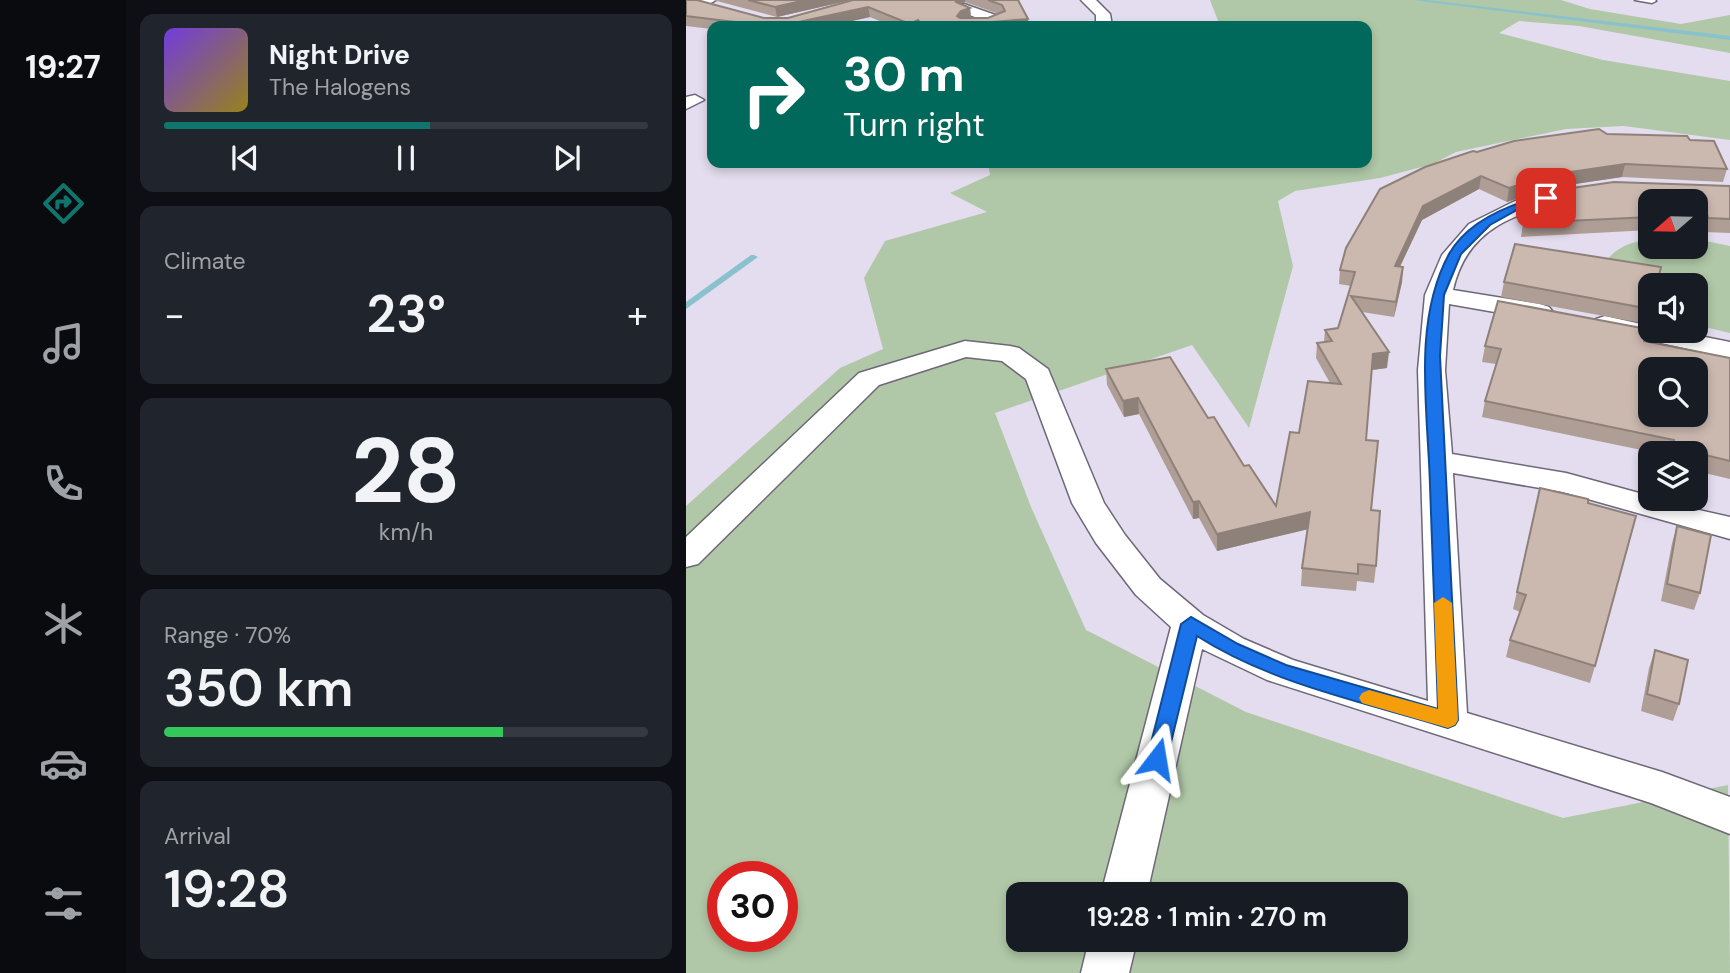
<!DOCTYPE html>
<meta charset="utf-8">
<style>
:root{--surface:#171b24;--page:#20242c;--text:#f1f3f6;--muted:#9ea1a6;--line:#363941;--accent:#0f766e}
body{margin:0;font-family:"DM Sans",sans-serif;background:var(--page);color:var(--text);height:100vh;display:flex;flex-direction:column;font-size:26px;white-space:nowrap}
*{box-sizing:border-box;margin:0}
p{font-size:23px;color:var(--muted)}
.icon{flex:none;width:38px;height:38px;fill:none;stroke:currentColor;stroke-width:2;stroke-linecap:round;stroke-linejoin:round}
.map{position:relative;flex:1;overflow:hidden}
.panel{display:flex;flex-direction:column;gap:14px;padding:14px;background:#0d0f14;width:560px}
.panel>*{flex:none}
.top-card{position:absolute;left:21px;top:21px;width:665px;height:147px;border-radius:14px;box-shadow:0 4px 10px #0003;background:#00695c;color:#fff;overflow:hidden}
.needle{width:46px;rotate:250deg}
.fabs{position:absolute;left:952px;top:189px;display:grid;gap:14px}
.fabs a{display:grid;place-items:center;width:70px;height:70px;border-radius:14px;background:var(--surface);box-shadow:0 4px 10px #0003;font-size:35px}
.speed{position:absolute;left:21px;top:861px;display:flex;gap:14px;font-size:35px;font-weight:700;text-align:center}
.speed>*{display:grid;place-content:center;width:91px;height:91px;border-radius:50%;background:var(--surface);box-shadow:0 4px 10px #0003;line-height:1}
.speed .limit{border:10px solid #d22;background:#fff;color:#111}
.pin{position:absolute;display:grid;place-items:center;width:60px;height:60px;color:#fff;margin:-30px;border-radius:14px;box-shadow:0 4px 10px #0006}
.me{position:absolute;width:77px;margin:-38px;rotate:14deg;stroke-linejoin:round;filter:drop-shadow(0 0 5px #0008)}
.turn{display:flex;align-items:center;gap:24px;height:147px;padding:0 21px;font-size:32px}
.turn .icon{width:91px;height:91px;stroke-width:2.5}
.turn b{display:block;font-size:49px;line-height:60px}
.big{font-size:52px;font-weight:600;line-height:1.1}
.panel .tile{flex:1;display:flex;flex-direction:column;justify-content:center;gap:10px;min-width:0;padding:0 24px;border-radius:14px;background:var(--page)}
.panel .dial{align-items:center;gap:0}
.dial b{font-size:91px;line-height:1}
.song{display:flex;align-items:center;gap:21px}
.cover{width:84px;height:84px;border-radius:10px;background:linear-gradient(135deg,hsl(260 70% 55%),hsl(50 70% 35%))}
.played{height:7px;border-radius:4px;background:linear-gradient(90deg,var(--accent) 55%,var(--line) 55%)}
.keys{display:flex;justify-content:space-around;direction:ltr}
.heat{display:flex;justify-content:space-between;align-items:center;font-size:38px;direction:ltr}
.charge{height:10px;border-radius:5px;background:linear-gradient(90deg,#34c759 70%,var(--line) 0)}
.trip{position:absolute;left:320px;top:882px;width:402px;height:70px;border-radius:14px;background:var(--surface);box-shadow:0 4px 10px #0003;font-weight:600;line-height:70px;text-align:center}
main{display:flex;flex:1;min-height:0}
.menu{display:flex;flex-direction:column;width:126px;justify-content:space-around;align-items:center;background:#090b0e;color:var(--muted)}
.menu .icon{width:49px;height:49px}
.menu .current{color:var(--accent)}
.menu b{font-size:32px;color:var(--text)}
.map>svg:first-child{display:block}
</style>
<main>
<nav class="menu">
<b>19:27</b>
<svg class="icon current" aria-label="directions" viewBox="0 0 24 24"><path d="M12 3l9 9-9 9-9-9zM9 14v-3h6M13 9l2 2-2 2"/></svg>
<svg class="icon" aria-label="music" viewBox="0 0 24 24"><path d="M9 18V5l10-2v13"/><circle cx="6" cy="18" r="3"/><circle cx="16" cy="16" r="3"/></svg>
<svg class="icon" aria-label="phone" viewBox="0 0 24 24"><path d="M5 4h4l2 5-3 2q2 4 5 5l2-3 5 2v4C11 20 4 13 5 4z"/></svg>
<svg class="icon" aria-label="climate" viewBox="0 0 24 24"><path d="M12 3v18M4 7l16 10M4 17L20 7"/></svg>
<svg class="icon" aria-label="car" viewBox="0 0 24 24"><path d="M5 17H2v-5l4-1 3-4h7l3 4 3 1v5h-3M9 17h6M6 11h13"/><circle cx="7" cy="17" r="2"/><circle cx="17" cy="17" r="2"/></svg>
<svg class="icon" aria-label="filters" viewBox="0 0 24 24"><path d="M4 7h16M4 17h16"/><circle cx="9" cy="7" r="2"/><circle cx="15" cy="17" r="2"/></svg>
</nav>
<section class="panel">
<div class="tile">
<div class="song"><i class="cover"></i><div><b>Night Drive</b><p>The Halogens</p></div></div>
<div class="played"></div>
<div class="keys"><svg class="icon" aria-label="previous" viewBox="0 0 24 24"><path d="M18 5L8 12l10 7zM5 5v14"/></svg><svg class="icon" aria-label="pause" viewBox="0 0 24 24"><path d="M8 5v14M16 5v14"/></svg><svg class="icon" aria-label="next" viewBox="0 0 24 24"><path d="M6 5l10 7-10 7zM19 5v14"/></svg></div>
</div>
<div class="tile"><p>Climate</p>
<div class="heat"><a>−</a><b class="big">23°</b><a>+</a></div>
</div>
<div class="tile dial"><b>28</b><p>km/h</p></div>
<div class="tile"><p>Range · 70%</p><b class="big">350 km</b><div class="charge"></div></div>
<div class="tile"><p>Arrival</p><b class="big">19:28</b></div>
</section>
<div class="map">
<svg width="1044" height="973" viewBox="0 0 1044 973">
<rect width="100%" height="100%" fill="#e4ddef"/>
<path fill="#b0c8a7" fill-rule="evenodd" d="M 524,0 L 875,0 L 904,9 L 995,24 L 1044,15 L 1044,53 L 893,26 L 833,21 L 813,33 L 917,60 L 1044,81 L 1044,140 L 938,126 L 880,129 L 770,152 L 747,164 L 694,178 L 609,191 L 592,201 L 607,266 L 563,428 L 506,345 L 309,413 L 345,507 L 400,630 L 560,712 L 877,818 L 1042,785 L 1044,973 L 0,973 L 0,506 L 154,368 L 197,349 L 178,278 L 199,241 L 301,212 L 264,193 L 304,175 L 302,163 L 681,163 L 681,26 L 534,26 ZM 37,877 L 96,877 L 96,936 L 37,936 ZM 332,894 L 710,894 L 710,940 L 332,940 Z
M 1010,239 L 1044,246 L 1044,333 L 1010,325 L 1010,285 L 1001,285 L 1003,278 L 919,262 C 931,247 945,241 964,240 L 964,247 L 1010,247 Z"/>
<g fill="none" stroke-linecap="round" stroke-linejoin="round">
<path fill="#89c1cd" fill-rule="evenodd" d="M 727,0 L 741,0 L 1044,36 L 1044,40 Z
M 65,255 L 68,255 L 72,257 L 0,309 L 0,302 Z"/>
<g stroke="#6d6777" stroke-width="3">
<path id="service" d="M 949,0 L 969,0 L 970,1 L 966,3 Z"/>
</g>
<g stroke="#6d6777" stroke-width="3">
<path id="minor" d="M 8,0 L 30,0 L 23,4 L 9,5 Z
M 395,0 L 410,0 L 424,14 L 426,26 L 410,26 L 410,15 Z
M 278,4 L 315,17 L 318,20 L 302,26 L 275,26 L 278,23 L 294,19 L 273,11 L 273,5 Z
M 9,95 L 18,100 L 0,109 L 0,97 Z
M 887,187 L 898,193 L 894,197 C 836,212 782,223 767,290 L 854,304 L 863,307 L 867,312 L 863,317 L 854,320 L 763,304 L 759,370 L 766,454 L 880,473 L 964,496 L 964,499 L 1044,517 L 1044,539 L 877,492 L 767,473 L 781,713 L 976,772 L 1044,797 L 1044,834 L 965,803 L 581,680 L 516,649 L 461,894 L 415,894 L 485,627 L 450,595 L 410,543 L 386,503 L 340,379 L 316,361 L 280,357 L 193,385 L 12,564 L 0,567 L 0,537 L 173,373 L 279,341 L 324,346 L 333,348 L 362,369 L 418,503 L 439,535 L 474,579 L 517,615 L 558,639 L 607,660 L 742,701 L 732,370 L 739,295 L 756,255 L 783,224 L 829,201 Z
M 919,316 L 964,326 L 964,331 L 989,331 L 1044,342 L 1044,358 L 910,329 L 906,324 L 910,319 Z
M 403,940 L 451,940 L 443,973 L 395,973 Z"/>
</g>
<use href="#service" fill="#fff" fill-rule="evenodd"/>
<use href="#minor" fill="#fff" fill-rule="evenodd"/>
</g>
<path fill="#af9e96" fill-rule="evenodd" d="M 0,0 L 78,18 L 102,18 L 167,0 L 332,0 L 342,19 L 343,26 L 206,26 L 184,17 L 143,26 L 26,26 L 26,29 L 0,26 ZM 279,2 L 313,14 L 302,18 L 285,18 L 284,8 L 273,4 Z
M 27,0 L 165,0 L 91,17 Z
M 921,134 L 1004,140 L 1041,169 L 1037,182 L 936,177 L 862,188 L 821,202 L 793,189 L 736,220 L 714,267 L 717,267 L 716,282 L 708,317 L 676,312 L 701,368 L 686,370 L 680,440 L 690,566 L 688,583 L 671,581 L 670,591 L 615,586 L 616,568 L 621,529 L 531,551 L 513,518 L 507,519 L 453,414 L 438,417 L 421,385 L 420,369 L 522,418 L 590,506 L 613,433 L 644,383 L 630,358 L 631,343 L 638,342 L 639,330 L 652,328 L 665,286 L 653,284 L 654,270 L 791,152 Z
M 1044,186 L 1044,233 L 1018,232 L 1017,228 L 1010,228 L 1010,201 L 964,201 L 964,230 L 835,237 L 837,223 L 845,213 L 844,212 L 846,198 Z
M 818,282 L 964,285 L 964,312 L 961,324 L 815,297 Z
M 958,341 L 1044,358 L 1044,479 L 1010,471 L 1010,453 L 970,453 L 796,417 L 799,401 L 810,364 L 796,362 L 799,346 Z
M 854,488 L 902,503 L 909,666 L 904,683 L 820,657 L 824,640 L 834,612 L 827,609 Z
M 991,526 L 1014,593 L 1008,610 L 975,601 L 986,543 Z
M 969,650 L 993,704 L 987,721 L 955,711 L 963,668 Z"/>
<path fill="#8e817a" d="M 120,0 L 165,0 L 91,17 L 89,7 Z
M 269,0 L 279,0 L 279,2 L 270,5 Z
M 182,7 L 184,17 L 143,26 L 94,26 Z
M 284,8 L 285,18 L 276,21 L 271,16 L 275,11 Z
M 342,19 L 343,26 L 295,26 L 295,23 Z
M 232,20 L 233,26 L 225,26 L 224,24 Z
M 939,164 L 936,177 L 862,188 L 821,202 L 823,188 L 864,175 Z
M 795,176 L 793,189 L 736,220 L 707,281 L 709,266 L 737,206 Z
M 717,267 L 716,282 L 708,317 L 710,302 Z
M 703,352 L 701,368 L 685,370 L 687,354 Z
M 452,398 L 453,414 L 438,417 L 437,401 Z
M 513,501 L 513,518 L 507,519 L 507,502 Z
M 624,512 L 623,529 L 531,551 L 531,534 Z"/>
<path fill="#cbb8af" stroke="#8e817a" stroke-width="2" fill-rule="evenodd" d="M 0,0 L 11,0 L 78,18 L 102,18 L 167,0 L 269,0 L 270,2 L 284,8 L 275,11 L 271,16 L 274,18 L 302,18 L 319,11 L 316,5 L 302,0 L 332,0 L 342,19 L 295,23 L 298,26 L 237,26 L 232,20 L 224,24 L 182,7 L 94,26 L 81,26 L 0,16 Z
M 62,0 L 120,0 L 89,7 Z
M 913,129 L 921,134 L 1001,136 L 1004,140 L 1028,141 L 1041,169 L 939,164 L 864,175 L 823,188 L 795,176 L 737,206 L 709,266 L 717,267 L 710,302 L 665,296 L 703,352 L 687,354 L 680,440 L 692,441 L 685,510 L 694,511 L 690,566 L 672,564 L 672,574 L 616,568 L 624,512 L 531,534 L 513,501 L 507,502 L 452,398 L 437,401 L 420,369 L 484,357 L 522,418 L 528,417 L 558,466 L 563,465 L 590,506 L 604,432 L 613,433 L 622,381 L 655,384 L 631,343 L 646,341 L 639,330 L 652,328 L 669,272 L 654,270 L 660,248 L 694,189 L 739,167 L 787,151 L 791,152 L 828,141 Z
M 928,182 L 1044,186 L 1044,219 L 1022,218 L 1021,214 L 1010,215 L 1010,201 L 964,201 L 964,217 L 837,223 L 854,202 L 846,198 L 886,188 Z
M 829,244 L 975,267 L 971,285 L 964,285 L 964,309 L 818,282 Z
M 812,301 L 961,329 L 958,341 L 1044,358 L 1044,461 L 986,447 L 988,440 L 799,401 L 815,349 L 799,346 ZM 964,369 L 1010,369 L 1010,415 L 964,415 Z
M 854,488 L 902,499 L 902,503 L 950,516 L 909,666 L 824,640 L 840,595 L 831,592 Z
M 991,526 L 1025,535 L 1014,593 L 981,584 Z
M 969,650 L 1002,660 L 993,704 L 961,694 Z"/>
<path fill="#1a73e8" stroke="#114b97" stroke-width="2" d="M 860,195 L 866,198 L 864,200 L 831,210 L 804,225 L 775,254 L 758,295 L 754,356 L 772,720 L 769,725 L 762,728 C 678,702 586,684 511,636 L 481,759 L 478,765 L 464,765 L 461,759 L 495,624 L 505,617 L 552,644 L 600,665 L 752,709 C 749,634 747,560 744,485 C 742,411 726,322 763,254 C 782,220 824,204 860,195 Z"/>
<path fill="#f59e0b" d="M 757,597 L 766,603 L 772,720 L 769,725 L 762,728 L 676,703 L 673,698 L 676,693 L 683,690 L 752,709 L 748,603 Z"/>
</svg>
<div class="fabs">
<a><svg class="needle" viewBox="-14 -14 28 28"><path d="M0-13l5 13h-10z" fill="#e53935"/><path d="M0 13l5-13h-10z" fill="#9ea1a6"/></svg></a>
<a><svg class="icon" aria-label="sound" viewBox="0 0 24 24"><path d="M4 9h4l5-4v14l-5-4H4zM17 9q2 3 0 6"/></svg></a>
<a><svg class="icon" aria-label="search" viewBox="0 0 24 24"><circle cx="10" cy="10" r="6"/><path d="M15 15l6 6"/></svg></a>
<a><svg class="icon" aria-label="layers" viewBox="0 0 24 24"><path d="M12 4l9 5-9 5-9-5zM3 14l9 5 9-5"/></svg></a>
</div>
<div class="speed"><div class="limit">30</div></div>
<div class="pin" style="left:860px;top:198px;background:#d93025"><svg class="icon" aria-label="arrive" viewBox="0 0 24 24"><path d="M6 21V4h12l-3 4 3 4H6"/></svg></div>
<svg class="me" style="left:471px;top:759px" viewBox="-20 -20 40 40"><path d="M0-17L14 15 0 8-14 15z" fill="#1a73e8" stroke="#fff" stroke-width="4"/></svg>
<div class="trip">19:28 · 1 min · 270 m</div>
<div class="top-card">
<div class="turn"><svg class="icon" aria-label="right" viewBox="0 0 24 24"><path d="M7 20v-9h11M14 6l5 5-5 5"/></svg><div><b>30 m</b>Turn right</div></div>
</div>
</div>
</main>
